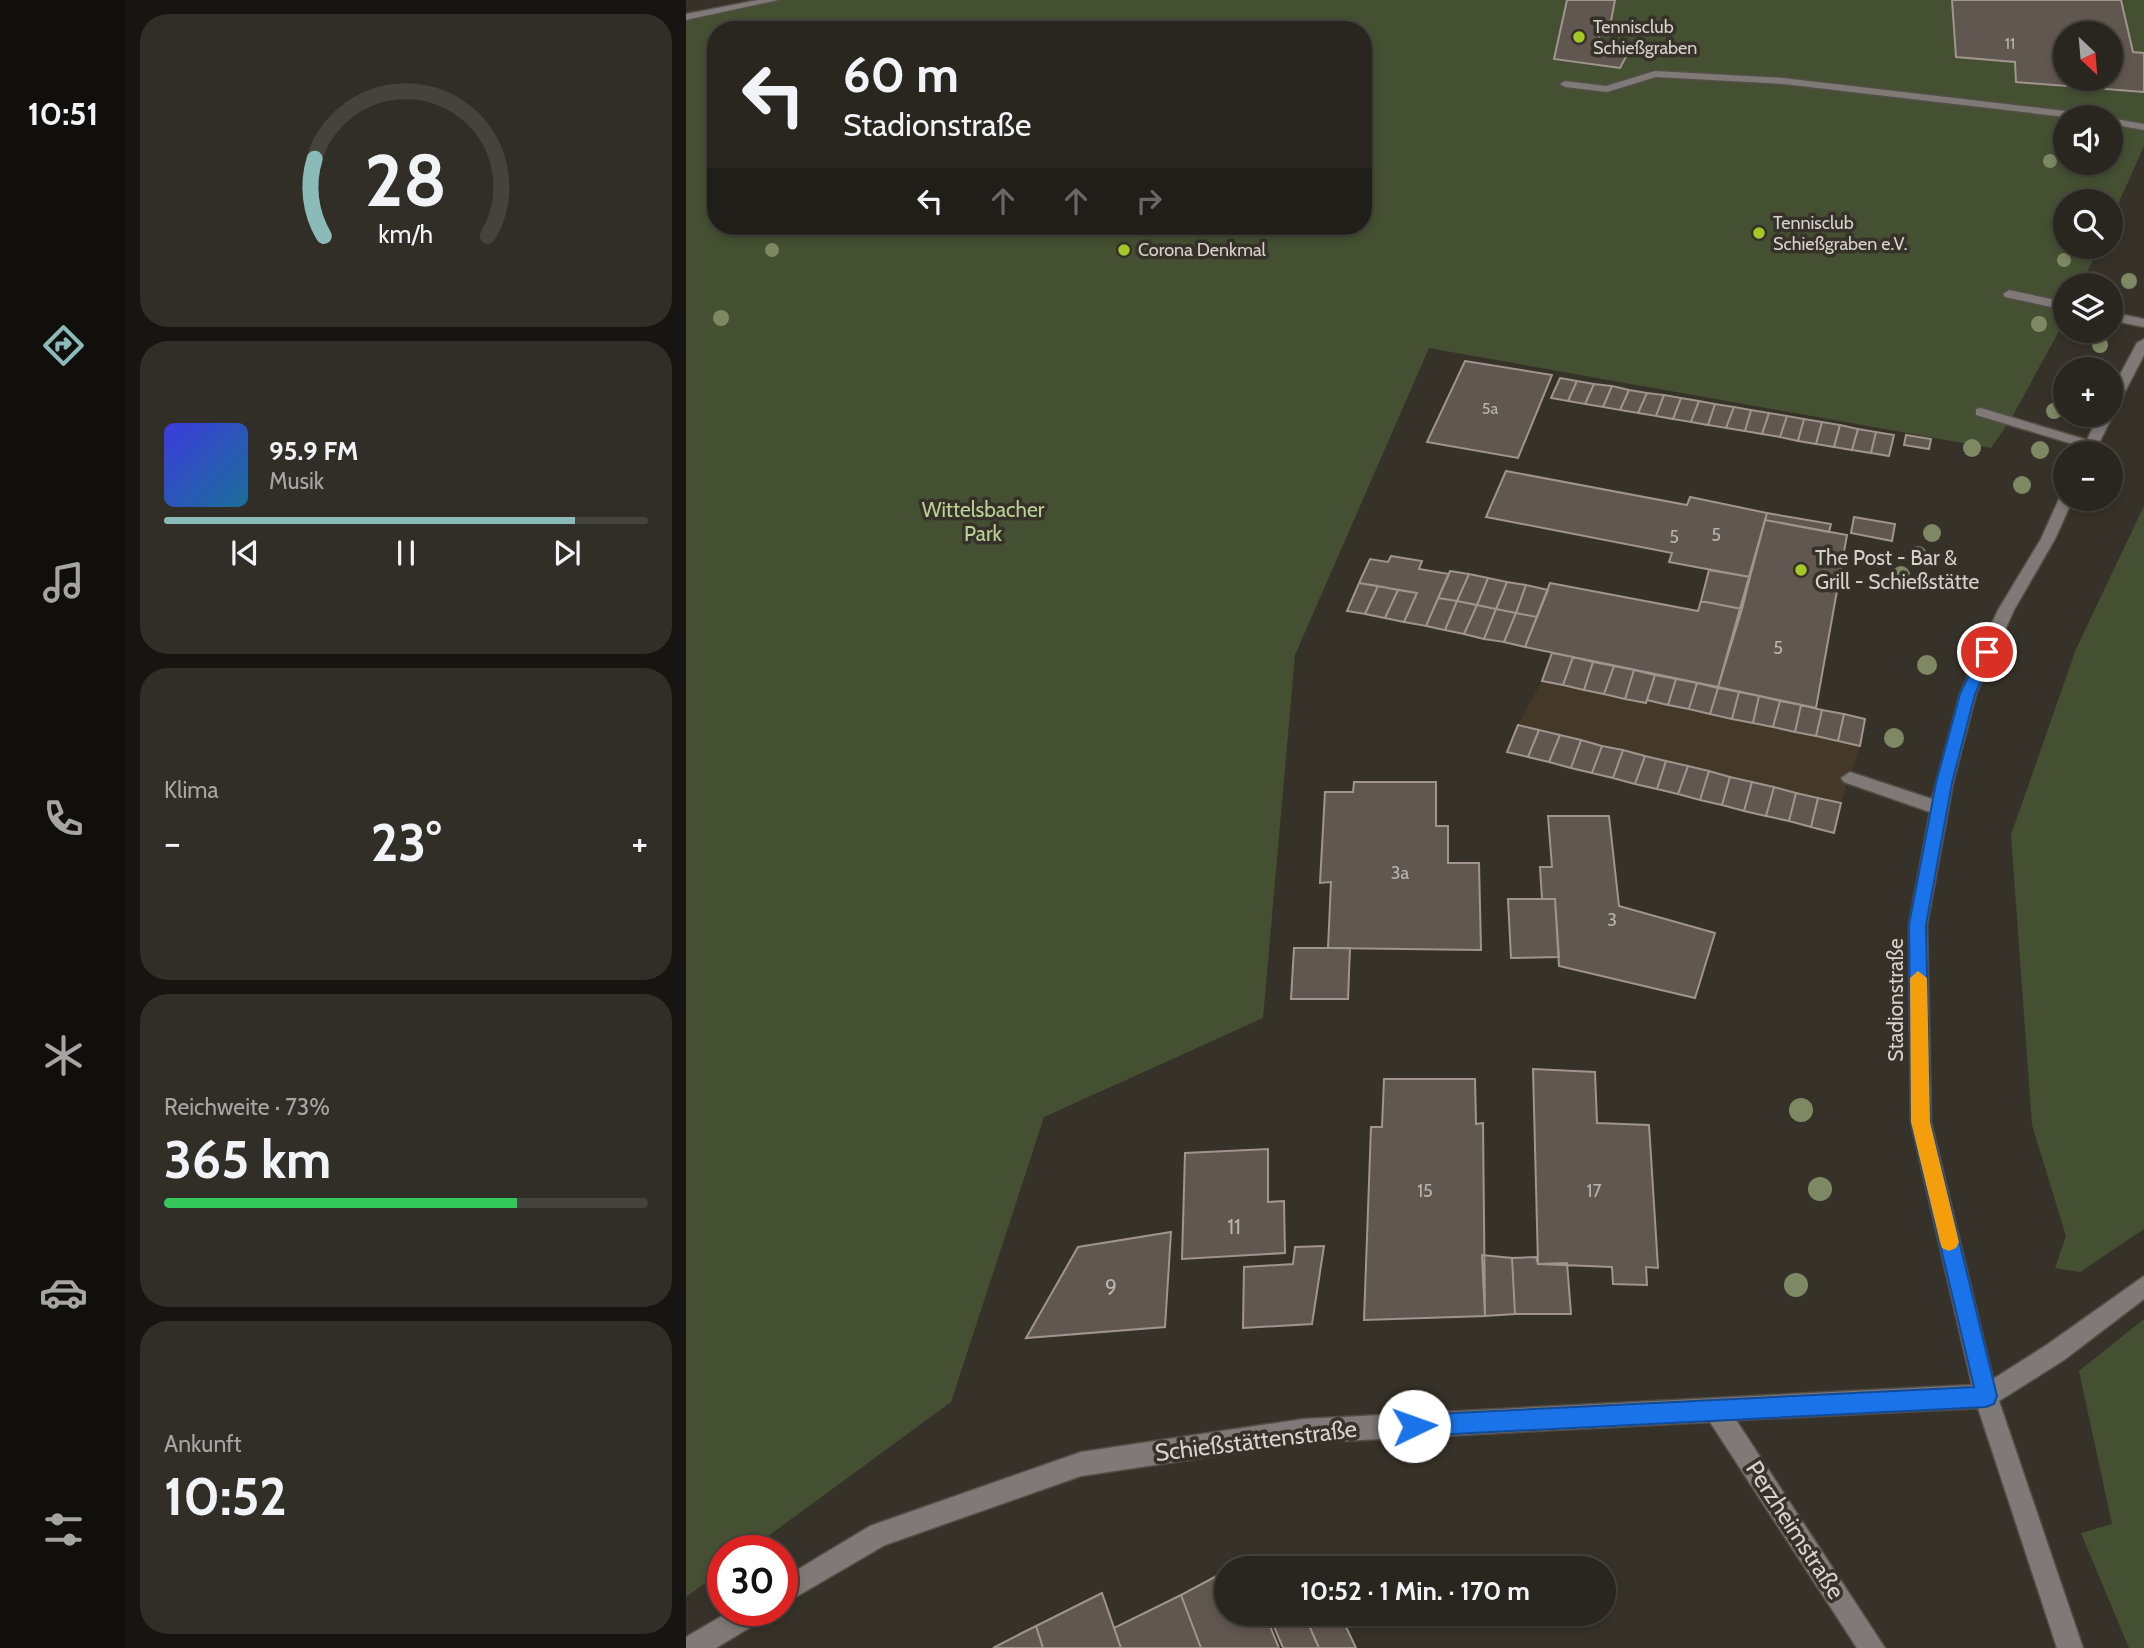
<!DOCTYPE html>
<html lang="de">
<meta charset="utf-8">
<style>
:root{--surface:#29261f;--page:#312e28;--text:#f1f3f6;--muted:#a5a5a4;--line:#45433d;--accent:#8bbbb9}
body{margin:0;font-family:Cabin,sans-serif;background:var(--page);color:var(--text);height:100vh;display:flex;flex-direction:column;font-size:26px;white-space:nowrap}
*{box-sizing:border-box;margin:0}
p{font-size:23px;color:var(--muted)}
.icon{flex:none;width:38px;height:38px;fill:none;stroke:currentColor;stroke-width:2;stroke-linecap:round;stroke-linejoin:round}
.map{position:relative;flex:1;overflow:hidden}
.sheet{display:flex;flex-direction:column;gap:14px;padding:14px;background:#171511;width:560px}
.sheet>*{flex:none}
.top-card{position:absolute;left:21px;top:21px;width:665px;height:214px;border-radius:28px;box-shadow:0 4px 10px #0003,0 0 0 2px var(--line);background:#29261f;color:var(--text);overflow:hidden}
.needle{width:46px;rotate:154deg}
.fabs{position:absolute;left:1367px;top:21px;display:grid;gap:14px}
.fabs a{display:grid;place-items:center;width:70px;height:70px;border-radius:50%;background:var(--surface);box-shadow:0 4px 10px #0003,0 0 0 2px var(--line);font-size:35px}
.speed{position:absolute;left:21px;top:1535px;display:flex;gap:14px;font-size:35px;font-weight:700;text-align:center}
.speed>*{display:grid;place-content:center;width:91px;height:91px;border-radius:50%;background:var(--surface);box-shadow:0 4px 10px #0003,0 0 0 2px var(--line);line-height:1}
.speed .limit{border:10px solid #d22;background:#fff;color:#111}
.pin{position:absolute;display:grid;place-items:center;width:60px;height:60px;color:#fff;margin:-30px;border:4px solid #fff;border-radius:50%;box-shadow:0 2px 7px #0007}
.me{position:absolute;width:77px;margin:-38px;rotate:87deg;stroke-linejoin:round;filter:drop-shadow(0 0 5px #0008)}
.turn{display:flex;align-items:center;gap:24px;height:147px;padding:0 21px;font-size:32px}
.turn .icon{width:91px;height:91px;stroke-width:2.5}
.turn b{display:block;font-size:49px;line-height:60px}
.lanes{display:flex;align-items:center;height:66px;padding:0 21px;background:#0003;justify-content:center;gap:35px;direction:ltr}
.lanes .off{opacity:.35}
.big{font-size:52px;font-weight:700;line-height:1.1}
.sheet .card{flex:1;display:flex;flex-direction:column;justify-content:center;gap:10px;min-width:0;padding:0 24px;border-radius:28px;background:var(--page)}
.sheet .dial{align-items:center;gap:0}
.dial svg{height:182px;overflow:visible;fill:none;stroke:var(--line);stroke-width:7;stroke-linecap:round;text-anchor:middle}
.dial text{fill:var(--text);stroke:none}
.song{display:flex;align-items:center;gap:21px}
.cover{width:84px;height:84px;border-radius:10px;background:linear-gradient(135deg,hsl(240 70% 55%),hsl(200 70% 35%))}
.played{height:7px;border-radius:4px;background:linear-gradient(90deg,var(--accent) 85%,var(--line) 85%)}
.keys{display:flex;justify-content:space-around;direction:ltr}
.heat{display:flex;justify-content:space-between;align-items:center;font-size:38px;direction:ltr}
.charge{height:10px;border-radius:5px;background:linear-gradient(90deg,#34c759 73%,var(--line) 0)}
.trip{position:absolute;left:528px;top:1556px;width:402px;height:70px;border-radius:35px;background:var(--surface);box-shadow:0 4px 10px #0003,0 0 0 2px var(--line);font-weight:700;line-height:70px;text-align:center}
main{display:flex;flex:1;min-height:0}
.dock{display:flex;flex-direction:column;width:126px;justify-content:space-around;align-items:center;background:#100f0c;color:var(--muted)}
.dock .icon{width:49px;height:49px}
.dock .selected{color:var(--accent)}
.dock b{font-size:32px;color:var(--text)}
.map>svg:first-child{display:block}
</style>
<main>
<nav class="dock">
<b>10:51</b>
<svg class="icon selected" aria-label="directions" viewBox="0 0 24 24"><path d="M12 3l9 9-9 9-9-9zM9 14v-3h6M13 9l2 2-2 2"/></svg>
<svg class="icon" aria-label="music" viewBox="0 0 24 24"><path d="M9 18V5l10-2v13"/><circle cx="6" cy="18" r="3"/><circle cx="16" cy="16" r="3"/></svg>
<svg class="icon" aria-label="phone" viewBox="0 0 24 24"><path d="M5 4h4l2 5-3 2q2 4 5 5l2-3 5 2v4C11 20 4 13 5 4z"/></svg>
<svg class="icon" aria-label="climate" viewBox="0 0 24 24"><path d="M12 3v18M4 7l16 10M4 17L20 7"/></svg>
<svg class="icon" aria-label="car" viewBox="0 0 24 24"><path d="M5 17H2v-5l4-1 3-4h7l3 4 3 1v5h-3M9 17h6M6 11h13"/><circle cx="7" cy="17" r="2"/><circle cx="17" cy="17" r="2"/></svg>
<svg class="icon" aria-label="filters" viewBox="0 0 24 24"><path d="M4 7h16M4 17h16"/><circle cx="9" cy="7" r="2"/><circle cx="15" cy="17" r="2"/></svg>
</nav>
<section class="sheet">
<div class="card dial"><svg viewBox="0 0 100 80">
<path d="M14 69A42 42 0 1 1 86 69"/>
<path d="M14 69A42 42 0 0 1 10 35" stroke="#8bbbb9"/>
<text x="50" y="56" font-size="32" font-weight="700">28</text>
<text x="50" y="72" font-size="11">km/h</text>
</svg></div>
<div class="card">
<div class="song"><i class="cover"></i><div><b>95.9 FM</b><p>Musik</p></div></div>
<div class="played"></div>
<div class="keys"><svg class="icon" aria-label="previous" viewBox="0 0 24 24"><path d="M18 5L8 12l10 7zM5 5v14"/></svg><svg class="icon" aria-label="pause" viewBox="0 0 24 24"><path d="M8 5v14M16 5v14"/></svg><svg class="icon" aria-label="next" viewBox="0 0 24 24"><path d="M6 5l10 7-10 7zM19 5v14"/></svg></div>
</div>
<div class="card"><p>Klima</p>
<div class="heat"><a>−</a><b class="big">23°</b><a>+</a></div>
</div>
<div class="card"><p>Reichweite · 73%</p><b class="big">365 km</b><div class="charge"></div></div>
<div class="card"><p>Ankunft</p><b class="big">10:52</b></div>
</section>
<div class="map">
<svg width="1458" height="1648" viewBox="0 0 1458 1648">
<rect width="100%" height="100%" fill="#373229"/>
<path fill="#443829" d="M 856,681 L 959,703 L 961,700 L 1174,746 L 1155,803 L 832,725 Z"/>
<path fill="#455032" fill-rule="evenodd" d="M 74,0 L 1458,0 L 1458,146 L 1425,220 L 1424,201 L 1379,201 L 1379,247 L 1413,247 L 1395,285 L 1379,285 L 1379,320 L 1324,421 L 1305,448 L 743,348 L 609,655 L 577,1018 L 358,1117 L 265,1402 L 63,1550 L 37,1550 L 37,1570 L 0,1597 L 0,14 ZM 30,30 L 677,30 L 677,226 L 30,226 ZM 1379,33 L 1424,33 L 1424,79 L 1379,79 ZM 1379,117 L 1424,117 L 1424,163 L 1379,163 Z
M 1458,506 L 1458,1229 L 1394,1272 L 1369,1268 L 1380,1236 L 1346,1125 L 1325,835 L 1390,649 Z
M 1458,1319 L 1458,1648 L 1443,1648 L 1395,1533 L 1426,1524 L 1393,1371 Z"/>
<path fill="#605750" stroke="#a0958d" stroke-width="2" fill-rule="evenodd" d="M 881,0 L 929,0 L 923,32 L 914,31 L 911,48 L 942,53 L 934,68 L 868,59 Z
M 1266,0 L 1435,0 L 1447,52 L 1458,53 L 1458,92 L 1330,82 L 1329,62 L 1270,57 ZM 1379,33 L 1424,33 L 1424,79 L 1379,79 Z
M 779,361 L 866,375 L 832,458 L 741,442 Z
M 874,378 L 891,381 L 882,401 L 865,398 Z
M 891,381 L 908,384 L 899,404 L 882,401 Z
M 908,384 L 926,386 L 917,407 L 899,404 Z
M 926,386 L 943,390 L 934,410 L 917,407 Z
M 943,390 L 961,393 L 952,413 L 934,410 Z
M 961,393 L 978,395 L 970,416 L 952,413 Z
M 978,395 L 995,398 L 987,419 L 970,416 Z
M 995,398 L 1013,401 L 1005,422 L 987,419 Z
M 1013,401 L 1029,404 L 1022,425 L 1005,422 Z
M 1029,404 L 1048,407 L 1040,428 L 1022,425 Z
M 1048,407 L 1065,410 L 1059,431 L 1040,428 Z
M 1065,410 L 1083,413 L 1076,434 L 1059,431 Z
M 1083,413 L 1101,416 L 1094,437 L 1076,434 Z
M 1101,416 L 1118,419 L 1112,441 L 1094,437 Z
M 1118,419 L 1136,422 L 1130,444 L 1112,441 Z
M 1136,422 L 1154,425 L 1148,447 L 1130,444 Z
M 1154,425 L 1172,429 L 1166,450 L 1148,447 Z
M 1172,429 L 1190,432 L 1185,453 L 1166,450 Z
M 1190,432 L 1208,435 L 1203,456 L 1185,453 Z
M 1220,435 L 1245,439 L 1243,449 L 1218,445 Z
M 820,471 L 1001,505 L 1004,497 L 1081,513 L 1064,577 L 983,562 L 986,553 L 800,517 Z
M 1081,513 L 1145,524 L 1143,532 L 1079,520 Z
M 1168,517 L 1209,524 L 1206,541 L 1165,533 Z
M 1079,520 L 1161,535 L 1130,708 L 1032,687 Z
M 705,556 L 736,561 L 733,569 L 763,574 L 740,626 L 718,622 L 731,593 L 673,583 L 684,559 L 702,562 Z
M 1023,570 L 1064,577 L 1056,609 L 1015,601 Z
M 764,571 L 783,574 L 771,601 L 752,598 Z
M 783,574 L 802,578 L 791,605 L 771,601 Z
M 802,578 L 821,582 L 810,609 L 791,605 Z
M 821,582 L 840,585 L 830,613 L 810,609 Z
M 673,583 L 692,586 L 679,614 L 661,611 Z
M 864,583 L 1012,611 L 1015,601 L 1056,609 L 1032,687 L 839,647 Z
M 840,585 L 862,590 L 851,617 L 830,613 Z
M 692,586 L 712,590 L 699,618 L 679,614 Z
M 712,590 L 731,593 L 718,622 L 699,618 Z
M 752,598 L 771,601 L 759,630 L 740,626 Z
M 771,601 L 791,605 L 778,634 L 759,630 Z
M 791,605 L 810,609 L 798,639 L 778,634 Z
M 810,609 L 830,613 L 818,642 L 798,639 Z
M 830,613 L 851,617 L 839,647 L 818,642 Z
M 866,653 L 887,657 L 877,685 L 856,681 Z
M 887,657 L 907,662 L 898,690 L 877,685 Z
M 907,662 L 928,666 L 918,694 L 898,690 Z
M 928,666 L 948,670 L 939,699 L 918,694 Z
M 948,670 L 969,675 L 960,703 L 939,699 Z
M 969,675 L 990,679 L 982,705 L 961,700 Z
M 990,679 L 1011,683 L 1003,709 L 982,705 Z
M 1011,683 L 1032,688 L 1024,714 L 1003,709 Z
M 1032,688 L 1053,692 L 1046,719 L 1024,714 Z
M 1053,692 L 1073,696 L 1067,723 L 1046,719 Z
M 1073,696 L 1094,701 L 1087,727 L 1067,723 Z
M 1094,701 L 1115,705 L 1109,732 L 1087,727 Z
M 1115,705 L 1136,710 L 1130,736 L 1109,732 Z
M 1136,710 L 1158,714 L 1152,741 L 1130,736 Z
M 1158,714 L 1179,719 L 1174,746 L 1152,741 Z
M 832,725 L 853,730 L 842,757 L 821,752 Z
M 853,730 L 874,735 L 863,762 L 842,757 Z
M 874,735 L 895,740 L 885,768 L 863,762 Z
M 895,740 L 916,746 L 906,773 L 885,768 Z
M 916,746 L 937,750 L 927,778 L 906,773 Z
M 937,750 L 959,756 L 949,784 L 927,778 Z
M 959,756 L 980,761 L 971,789 L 949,784 Z
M 980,761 L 1002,766 L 992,794 L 971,789 Z
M 1002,766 L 1023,771 L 1014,800 L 992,794 Z
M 1023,771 L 1044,777 L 1036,805 L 1014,800 Z
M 1044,777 L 1066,782 L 1058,811 L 1036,805 Z
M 668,782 L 750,782 L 750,826 L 762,826 L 762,863 L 793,863 L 795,950 L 642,948 L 645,882 L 634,883 L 639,792 L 667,792 Z
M 1066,782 L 1088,787 L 1080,816 L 1058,811 Z
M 1088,787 L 1110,793 L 1103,821 L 1080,816 Z
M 1110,793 L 1132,798 L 1125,827 L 1103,821 Z
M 1132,798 L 1155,803 L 1148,833 L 1125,827 Z
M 862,816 L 923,816 L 933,906 L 1029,933 L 1009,998 L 873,966 L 869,899 L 856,899 L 854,867 L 866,867 Z
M 822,899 L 869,899 L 873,957 L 825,958 Z
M 608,948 L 664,948 L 662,999 L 605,999 Z
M 847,1069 L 909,1072 L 911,1123 L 963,1125 L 972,1268 L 960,1267 L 961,1285 L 927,1284 L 926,1267 L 852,1264 Z
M 698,1079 L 789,1079 L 790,1124 L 797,1123 L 799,1316 L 678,1320 L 685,1127 L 696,1127 Z
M 582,1149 L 582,1202 L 598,1201 L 599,1253 L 496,1259 L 499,1153 Z
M 485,1232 L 479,1327 L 340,1338 L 392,1247 Z
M 638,1246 L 626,1324 L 557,1328 L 558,1267 L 607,1264 L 609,1247 Z
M 796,1255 L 826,1258 L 829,1314 L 799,1316 Z
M 850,1257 L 852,1264 L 881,1263 L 885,1314 L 829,1314 L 826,1258 Z
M 540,1571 L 541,1614 L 579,1614 L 593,1648 L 515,1648 L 495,1595 Z
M 416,1593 L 435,1648 L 357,1648 L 350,1626 Z
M 495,1595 L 515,1648 L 435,1648 L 428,1628 Z
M 592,1614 L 618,1614 L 633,1648 L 597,1648 L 584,1617 Z
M 618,1614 L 654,1614 L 670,1648 L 633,1648 Z
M 350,1626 L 357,1648 L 307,1648 L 334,1634 Z"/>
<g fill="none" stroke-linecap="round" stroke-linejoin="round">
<g stroke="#534f47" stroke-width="3">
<path id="minor" d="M 72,0 L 92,0 L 0,20 L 0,14 Z
M 969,71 L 1097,78 L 1405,114 L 1410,117 L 1379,117 L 1097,84 L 970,77 L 921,92 L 879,87 L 874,84 L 879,81 L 920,86 Z
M 1424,118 L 1458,124 L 1458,130 L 1424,124 Z
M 1323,290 L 1379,302 L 1379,310 L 1319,297 L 1317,294 Z
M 1424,312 L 1458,319 L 1458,327 L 1424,320 Z
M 1458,339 L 1458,355 L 1431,407 L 1424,411 L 1424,393 L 1451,343 Z
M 1295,408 L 1401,440 L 1413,415 L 1424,415 L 1424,412 L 1427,415 L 1408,453 L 1394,453 L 1397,447 L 1290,415 L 1290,409 Z
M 1379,495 L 1379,499 L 1387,499 L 1369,539 L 1328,610 L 1290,694 L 1267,783 L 1241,925 L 1245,1122 L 1307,1379 L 1362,1344 L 1458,1276 L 1458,1299 L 1378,1360 L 1313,1401 L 1397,1648 L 1371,1648 L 1292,1408 L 1050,1420 L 1199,1648 L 1171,1648 L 1024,1422 L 617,1443 L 395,1476 L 199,1545 L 96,1605 L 96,1579 L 184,1526 L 395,1452 L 617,1419 L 1286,1385 L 1225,1122 L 1223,925 L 1244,812 L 1158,782 L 1155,778 L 1164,772 L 1246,799 L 1274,694 L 1312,610 L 1355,539 L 1373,499 Z
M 46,1610 L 81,1610 L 78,1619 L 30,1648 L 0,1648 L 0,1637 Z"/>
</g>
<use href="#minor" fill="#7f7978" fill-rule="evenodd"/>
</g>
<g fill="#7e8964">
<circle cx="1364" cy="161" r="7"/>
<circle cx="86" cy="250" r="7"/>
<circle cx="1378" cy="260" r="7"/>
<circle cx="1443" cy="281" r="8"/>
<circle cx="35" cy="318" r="8"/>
<circle cx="1353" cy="324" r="8"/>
<circle cx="1414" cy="345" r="8"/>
<circle cx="1368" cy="411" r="8"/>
<circle cx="1286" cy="448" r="9"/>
<circle cx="1354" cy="450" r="9"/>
<circle cx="1336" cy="485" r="9"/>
<circle cx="1246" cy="533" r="9"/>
<circle cx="1232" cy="555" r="9"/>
<circle cx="1215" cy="575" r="9"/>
<circle cx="1241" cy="665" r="10"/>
<circle cx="1208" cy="738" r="10"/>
<circle cx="1115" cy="1110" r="12"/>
<circle cx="1134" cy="1189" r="12"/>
<circle cx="1110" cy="1285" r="12"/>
</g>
<path fill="#1a73e8" stroke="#114b97" stroke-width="2" d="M 1301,647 L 1308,652 L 1289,694 L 1266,783 L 1240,925 L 1244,1122 L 1311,1396 L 1308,1404 L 1300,1407 L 728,1436 L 720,1433 L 717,1426 L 720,1418 L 728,1415 L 1288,1387 L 1225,1122 L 1223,925 L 1250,783 L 1274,694 L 1294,652 Z"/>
<path fill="#f59e0b" d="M 1232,971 L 1241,978 L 1244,1122 L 1273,1242 L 1270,1248 L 1263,1251 L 1256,1248 L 1254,1242 L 1225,1122 L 1224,978 Z"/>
<g fill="#a4c825" stroke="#373229" stroke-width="2.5">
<circle cx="893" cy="37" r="7"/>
<circle cx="1073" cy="233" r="7"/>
<circle cx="438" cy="250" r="7"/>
<circle cx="1115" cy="570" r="7"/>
</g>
<g text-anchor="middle" stroke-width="7" stroke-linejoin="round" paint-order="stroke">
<g font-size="16" fill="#b8b3ae">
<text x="1324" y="49">11</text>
<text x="804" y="414">5a</text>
</g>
<g font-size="18" fill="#d5d2cd" stroke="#373229" text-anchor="start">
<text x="907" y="33">Tennisclub<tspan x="907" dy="21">Schießgraben</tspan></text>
<text x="1087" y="229">Tennisclub<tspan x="1087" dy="21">Schießgraben e.V.</tspan></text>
<text x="452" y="256">Corona Denkmal</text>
</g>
<g font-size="18" fill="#b8b3ae">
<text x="1030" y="541">5</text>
<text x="988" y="543">5</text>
<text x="1092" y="654">5</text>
<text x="714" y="879">3a</text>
<text x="926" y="926">3</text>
<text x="739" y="1197">15</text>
<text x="908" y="1197">17</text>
</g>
<g font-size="21" fill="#b9d195" stroke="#373229">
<text x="297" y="517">Wittelsbacher<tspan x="297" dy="24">Park</tspan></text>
</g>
<g font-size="21" fill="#d5d2cd" stroke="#373229" text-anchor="start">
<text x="1129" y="565">The Post - Bar &amp;<tspan x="1129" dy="24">Grill - Schießstätte</tspan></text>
</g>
<g font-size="21" fill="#d5d2cd" stroke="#373229">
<text transform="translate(1210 1000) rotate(-90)" y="7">Stadionstraße</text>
</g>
<g font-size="21" fill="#b8b3ae">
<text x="548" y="1234">11</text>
<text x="425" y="1294">9</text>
</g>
<g font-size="24" fill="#d5d2cd" stroke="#373229">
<text transform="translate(570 1441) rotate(-7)" y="8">Schießstättenstraße</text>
<text transform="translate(1109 1530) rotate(57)" y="8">Perzheimstraße</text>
</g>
</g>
</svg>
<div class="fabs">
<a><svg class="needle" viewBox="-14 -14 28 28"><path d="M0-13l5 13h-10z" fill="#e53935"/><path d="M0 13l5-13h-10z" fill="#a5a5a4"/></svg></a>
<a><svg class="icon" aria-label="sound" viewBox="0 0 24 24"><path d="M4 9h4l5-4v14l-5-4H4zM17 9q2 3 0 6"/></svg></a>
<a><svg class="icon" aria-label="search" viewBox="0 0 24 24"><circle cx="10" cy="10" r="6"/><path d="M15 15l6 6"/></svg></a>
<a><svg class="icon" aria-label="layers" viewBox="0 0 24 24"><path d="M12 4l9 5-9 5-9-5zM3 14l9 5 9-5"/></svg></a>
<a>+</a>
<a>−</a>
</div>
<div class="speed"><div class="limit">30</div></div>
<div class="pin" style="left:1301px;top:652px;background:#d93025"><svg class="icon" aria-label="arrive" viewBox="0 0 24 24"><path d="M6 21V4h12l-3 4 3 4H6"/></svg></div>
<svg class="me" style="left:728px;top:1426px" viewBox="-20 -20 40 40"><circle r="19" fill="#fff"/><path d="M0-13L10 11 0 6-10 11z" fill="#1a73e8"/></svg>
<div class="trip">10:52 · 1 Min. · 170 m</div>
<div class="top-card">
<div class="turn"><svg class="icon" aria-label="left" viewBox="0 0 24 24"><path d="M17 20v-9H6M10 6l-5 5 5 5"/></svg><div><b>60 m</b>Stadionstraße</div></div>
<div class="lanes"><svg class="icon" aria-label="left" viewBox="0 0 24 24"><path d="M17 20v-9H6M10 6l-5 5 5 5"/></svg><svg class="icon off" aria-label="ahead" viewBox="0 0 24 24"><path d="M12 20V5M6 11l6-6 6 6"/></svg><svg class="icon off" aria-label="ahead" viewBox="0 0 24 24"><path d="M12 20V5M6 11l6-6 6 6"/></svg><svg class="icon off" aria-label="right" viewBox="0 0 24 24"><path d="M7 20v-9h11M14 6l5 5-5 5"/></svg></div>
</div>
</div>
</main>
